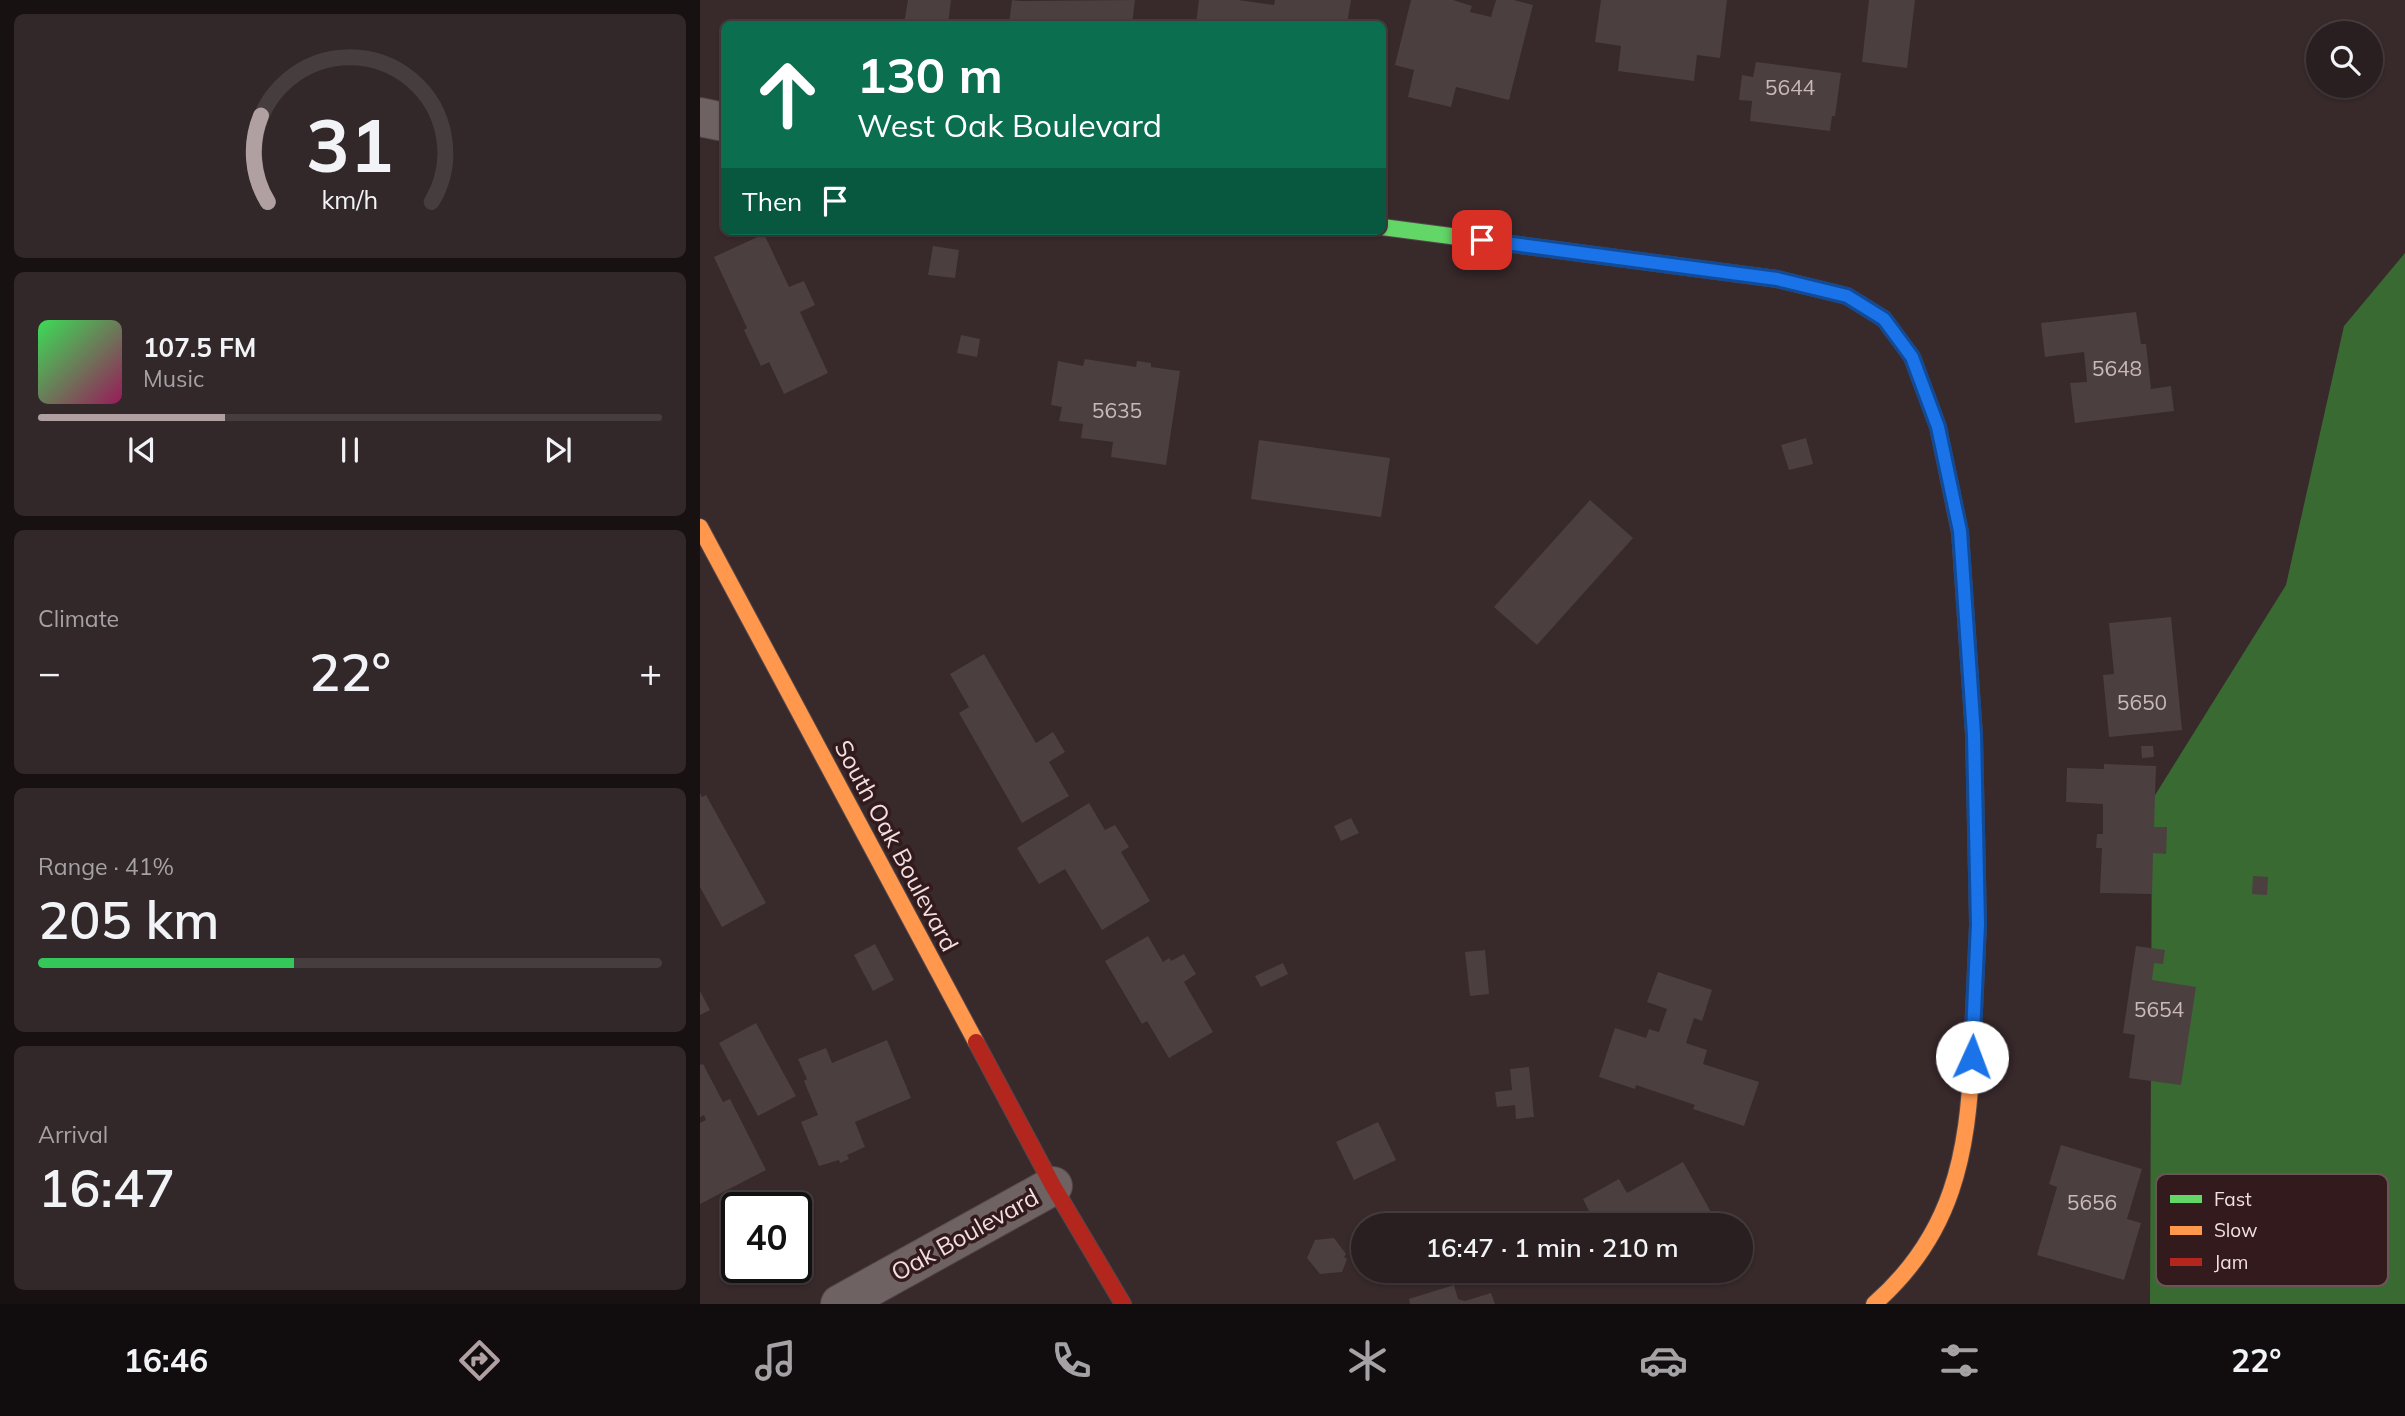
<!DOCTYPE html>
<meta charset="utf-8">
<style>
:root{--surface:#2a1f20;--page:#322729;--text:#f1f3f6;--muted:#a5a2a5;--line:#463d3e;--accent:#b1a0a1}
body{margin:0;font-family:Mulish,sans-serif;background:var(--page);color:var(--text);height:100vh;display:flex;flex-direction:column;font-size:26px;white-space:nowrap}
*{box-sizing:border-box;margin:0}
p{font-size:23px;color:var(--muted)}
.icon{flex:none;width:38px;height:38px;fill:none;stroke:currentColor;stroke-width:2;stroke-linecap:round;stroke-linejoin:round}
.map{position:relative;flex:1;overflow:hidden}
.panel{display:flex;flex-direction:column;gap:14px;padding:14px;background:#171112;width:700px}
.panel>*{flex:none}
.hud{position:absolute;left:21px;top:21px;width:665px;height:214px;border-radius:10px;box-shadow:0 2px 5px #0004,0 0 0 2px var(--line);background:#0b6e4f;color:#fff;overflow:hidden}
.controls{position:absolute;left:1606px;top:21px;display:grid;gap:14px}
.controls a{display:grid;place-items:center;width:77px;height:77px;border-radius:50%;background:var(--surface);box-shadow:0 2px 5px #0004,0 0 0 2px var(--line);font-size:35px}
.speed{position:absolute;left:21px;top:1192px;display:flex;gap:14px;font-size:35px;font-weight:700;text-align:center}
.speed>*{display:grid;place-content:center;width:91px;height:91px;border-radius:50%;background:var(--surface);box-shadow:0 2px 5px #0004,0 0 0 2px var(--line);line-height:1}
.speed .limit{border:4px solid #111;border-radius:10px;background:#fff;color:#111}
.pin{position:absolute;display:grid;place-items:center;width:60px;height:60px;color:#fff;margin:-30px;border-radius:14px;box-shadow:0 4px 10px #0006}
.me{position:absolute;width:77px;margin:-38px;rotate:2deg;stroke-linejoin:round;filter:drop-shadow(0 0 5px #0008)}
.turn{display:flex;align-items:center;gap:24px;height:147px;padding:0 21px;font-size:32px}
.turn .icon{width:91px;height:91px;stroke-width:2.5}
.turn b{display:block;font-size:49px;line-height:60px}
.then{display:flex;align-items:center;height:66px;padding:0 21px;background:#0003;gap:14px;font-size:26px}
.big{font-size:52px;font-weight:600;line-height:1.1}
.panel .card{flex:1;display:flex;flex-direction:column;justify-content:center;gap:10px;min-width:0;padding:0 24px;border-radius:10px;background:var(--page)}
.panel .dial{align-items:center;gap:0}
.dial svg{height:182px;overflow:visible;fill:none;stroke:var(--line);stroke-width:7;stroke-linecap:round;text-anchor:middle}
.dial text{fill:var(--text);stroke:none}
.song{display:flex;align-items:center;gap:21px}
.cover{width:84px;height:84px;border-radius:10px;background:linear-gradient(135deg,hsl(130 70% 55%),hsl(330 70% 35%))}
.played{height:7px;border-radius:4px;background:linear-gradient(90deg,var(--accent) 30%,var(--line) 30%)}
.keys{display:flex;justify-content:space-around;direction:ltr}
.heat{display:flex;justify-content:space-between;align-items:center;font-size:38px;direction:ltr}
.charge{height:10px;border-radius:5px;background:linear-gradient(90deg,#34c759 41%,var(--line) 0)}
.trip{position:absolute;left:651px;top:1213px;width:402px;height:70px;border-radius:35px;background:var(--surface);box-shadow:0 2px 5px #0004,0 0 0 2px var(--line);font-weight:600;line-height:70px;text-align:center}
.dock{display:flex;height:112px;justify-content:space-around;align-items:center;background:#110c0d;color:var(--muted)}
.dock .icon{width:49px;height:49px}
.dock .selected{color:var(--accent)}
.dock b{font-size:32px;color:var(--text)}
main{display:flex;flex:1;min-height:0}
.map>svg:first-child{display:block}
</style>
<main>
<section class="panel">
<div class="card dial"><svg viewBox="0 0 100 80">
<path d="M14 69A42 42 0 1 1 86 69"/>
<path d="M14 69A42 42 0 0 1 11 31" stroke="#b1a0a1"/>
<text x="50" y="56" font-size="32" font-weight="700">31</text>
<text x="50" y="72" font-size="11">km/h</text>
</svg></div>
<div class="card">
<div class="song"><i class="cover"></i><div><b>107.5 FM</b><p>Music</p></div></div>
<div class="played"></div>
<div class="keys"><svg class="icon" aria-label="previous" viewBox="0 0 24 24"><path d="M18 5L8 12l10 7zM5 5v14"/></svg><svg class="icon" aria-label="pause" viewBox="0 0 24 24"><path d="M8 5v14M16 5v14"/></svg><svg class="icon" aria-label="next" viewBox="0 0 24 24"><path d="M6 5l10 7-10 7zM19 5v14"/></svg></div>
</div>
<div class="card"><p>Climate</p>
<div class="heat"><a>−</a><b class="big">22°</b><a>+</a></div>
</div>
<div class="card"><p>Range · 41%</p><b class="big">205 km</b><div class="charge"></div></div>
<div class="card"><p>Arrival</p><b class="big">16:47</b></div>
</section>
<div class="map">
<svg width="1705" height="1304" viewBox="0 0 1705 1304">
<rect width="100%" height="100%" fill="#38292b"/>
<path fill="#396a31" d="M 1705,253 L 1705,1304 L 1450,1304 L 1452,800 L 1586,585 L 1644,326 Z"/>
<path fill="#4c3f40" d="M 208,0 L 251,0 L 248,24 L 204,24 Z
M 312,0 L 320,1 L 435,0 L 432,24 L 309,24 Z
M 499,0 L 538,0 L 574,5 L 575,0 L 651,0 L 647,24 L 612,21 L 611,24 L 496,24 Z
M 711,0 L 753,0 L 772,6 L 770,12 L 791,17 L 796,0 L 814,0 L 833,5 L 809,100 L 756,87 L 751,107 L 708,97 L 714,70 L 695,65 Z
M 901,0 L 1027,0 L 1020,58 L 997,55 L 994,81 L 918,71 L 921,46 L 895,42 Z
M 1169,0 L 1215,0 L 1207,68 L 1162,62 Z
M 1056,62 L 1141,73 L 1135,116 L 1132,116 L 1130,131 L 1050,121 L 1052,101 L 1039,100 L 1042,75 L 1053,77 Z
M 64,234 L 89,287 L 104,281 L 115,305 L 100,312 L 128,373 L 84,394 L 69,362 L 61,366 L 44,330 L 47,328 L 14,257 Z
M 233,246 L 259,250 L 255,278 L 228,275 Z
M 1436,312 L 1441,344 L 1446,344 L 1451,389 L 1471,386 L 1474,411 L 1375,423 L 1370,383 L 1387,382 L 1384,352 L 1345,357 L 1341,323 Z
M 261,335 L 280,339 L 277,357 L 257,353 Z
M 385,359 L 436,367 L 437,361 L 451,363 L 451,367 L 480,371 L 466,465 L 411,457 L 413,442 L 381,438 L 383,424 L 359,421 L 362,407 L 351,405 L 358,361 L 383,366 Z
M 1106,438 L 1113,464 L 1089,470 L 1081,445 Z
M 559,440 L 690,458 L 681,517 L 551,499 Z
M 890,500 L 933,538 L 837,645 L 794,607 Z
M 1471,617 L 1482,730 L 1409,737 L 1403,675 L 1414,674 L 1409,623 Z
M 284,654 L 336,743 L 353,732 L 365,752 L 349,762 L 369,796 L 322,823 L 259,713 L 269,707 L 250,674 Z
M 1441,746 L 1453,746 L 1454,757 L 1442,758 Z
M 1404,764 L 1456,766 L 1454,827 L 1467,827 L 1466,854 L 1453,853 L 1452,894 L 1400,893 L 1402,848 L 1396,848 L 1397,834 L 1403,834 L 1403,804 L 1366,802 L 1367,768 L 1404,769 Z
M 0,793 L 2,797 L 6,795 L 66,903 L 22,927 L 0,887 Z
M 389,803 L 405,830 L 415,825 L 429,847 L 421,852 L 450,901 L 402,930 L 365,869 L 339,884 L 317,848 Z
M 651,818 L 659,833 L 641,841 L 634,826 Z
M 1553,876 L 1568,877 L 1567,895 L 1552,894 Z
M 448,936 L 463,962 L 469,958 L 471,961 L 484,954 L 496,974 L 484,982 L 513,1032 L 469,1058 L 447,1021 L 442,1024 L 405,961 Z
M 175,944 L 194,980 L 173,991 L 154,955 Z
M 1436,946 L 1465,950 L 1463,964 L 1454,963 L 1452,980 L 1496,987 L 1481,1085 L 1429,1078 L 1435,1035 L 1423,1033 Z
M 785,950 L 789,994 L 770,996 L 765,952 Z
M 583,963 L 588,974 L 561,987 L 555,976 Z
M 958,972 L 1012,990 L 1002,1021 L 994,1018 L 986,1043 L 1007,1050 L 1003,1064 L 1059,1082 L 1044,1126 L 993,1109 L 995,1105 L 936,1085 L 935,1089 L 899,1077 L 915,1028 L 946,1038 L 949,1029 L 959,1032 L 967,1009 L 947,1002 Z
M 0,991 L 10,1010 L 0,1015 Z
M 56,1023 L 96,1096 L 58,1116 L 19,1043 Z
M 187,1040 L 211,1098 L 155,1122 L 165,1147 L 147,1155 L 149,1159 L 140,1163 L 139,1160 L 119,1166 L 101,1122 L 118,1115 L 104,1081 L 107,1079 L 98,1059 L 126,1048 L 132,1063 Z
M 3,1064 L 23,1102 L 30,1099 L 66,1170 L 0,1204 L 0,1123 L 6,1120 L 4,1115 L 0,1117 L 0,1065 Z
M 829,1067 L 834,1117 L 816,1119 L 815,1105 L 797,1107 L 795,1092 L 812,1090 L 810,1069 Z
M 678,1122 L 696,1160 L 654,1180 L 636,1142 Z
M 1361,1145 L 1442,1169 L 1427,1219 L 1441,1223 L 1424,1280 L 1337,1255 L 1357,1187 L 1349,1184 Z
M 983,1162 L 1011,1212 L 988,1225 L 869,1225 L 890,1213 L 883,1199 L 919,1179 L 927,1193 Z
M 634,1238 L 646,1254 L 644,1257 L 647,1259 L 642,1272 L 620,1274 L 607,1258 L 615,1240 Z
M 754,1285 L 758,1299 L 765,1301 L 791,1293 L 795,1304 L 710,1304 L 709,1299 Z"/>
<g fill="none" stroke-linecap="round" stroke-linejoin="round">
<g stroke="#55484a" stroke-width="40">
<path id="street" d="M 0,117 L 24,122
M 140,1304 L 353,1186"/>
</g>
<g stroke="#55484a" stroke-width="18">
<path id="fast" d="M 682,227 L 971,265"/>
</g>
<g stroke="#55484a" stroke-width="18">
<path id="slow" d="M 971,265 L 1077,279 L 1147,296 L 1184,319 L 1212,357 L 1238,427 L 1260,533
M 0,527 L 276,1042
M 1174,1304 C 1253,1235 1268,1154 1272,1054"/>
</g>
<g stroke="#55484a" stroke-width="18">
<path id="jam" d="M 1260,533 L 1274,735 L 1278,924 L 1272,1054
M 276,1042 L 353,1186 L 423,1304"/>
</g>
<use href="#street" stroke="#6e6263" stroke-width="38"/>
<use href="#fast" stroke="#63d668" stroke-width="16"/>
<use href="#slow" stroke="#ff974d" stroke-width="16"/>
<use href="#jam" stroke="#b3261e" stroke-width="16"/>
</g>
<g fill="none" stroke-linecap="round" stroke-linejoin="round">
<g stroke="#114b97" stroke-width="18">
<path id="route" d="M 782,240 L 1077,279 L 1147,296 L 1184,319 L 1212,357 L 1238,427 L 1260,531 L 1274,735 L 1278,924 L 1272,1057"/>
</g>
<use href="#route" stroke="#1a73e8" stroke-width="12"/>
</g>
<g text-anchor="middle" stroke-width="7" stroke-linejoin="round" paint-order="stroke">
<g font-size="21" fill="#c8b8b9">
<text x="1090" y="95">5644</text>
<text x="1417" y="376">5648</text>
<text x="417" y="418">5635</text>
<text x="1442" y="710">5650</text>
<text x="1459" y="1017">5654</text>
<text x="1392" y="1210">5656</text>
</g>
<g font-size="24" fill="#f2e0e1" stroke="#331a1c">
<text transform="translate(196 846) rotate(62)" y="8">South Oak Boulevard</text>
<text transform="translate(265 1235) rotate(-29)" y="8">Oak Boulevard</text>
</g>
</g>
<rect x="1456" y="1174" width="232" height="112" rx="10" fill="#331a1c" stroke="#6c5557" stroke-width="2"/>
<rect x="1470" y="1195" width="32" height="8" fill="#63d668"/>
<rect x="1470" y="1226" width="32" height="9" fill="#ff974d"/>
<rect x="1470" y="1258" width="32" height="8" fill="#b3261e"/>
<g font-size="19" fill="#f2e0e1">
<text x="1514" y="1206">Fast</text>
<text x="1514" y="1237">Slow</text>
<text x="1514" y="1269">Jam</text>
</g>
</svg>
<div class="controls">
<a><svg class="icon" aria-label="search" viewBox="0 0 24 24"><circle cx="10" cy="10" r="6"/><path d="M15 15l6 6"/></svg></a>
</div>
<div class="speed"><div class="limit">40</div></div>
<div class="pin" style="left:782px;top:240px;background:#d93025"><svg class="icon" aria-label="arrive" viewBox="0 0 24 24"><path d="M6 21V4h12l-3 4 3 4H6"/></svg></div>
<svg class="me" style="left:1272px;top:1057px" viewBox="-20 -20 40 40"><circle r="19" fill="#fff"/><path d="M0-13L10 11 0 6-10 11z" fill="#1a73e8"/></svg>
<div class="trip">16:47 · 1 min · 210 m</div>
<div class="hud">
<div class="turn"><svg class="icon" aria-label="ahead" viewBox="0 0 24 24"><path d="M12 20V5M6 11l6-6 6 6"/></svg><div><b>130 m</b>West Oak Boulevard</div></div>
<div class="then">Then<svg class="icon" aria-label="arrive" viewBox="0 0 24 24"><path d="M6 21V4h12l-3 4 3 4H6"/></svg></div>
</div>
</div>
</main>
<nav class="dock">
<b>16:46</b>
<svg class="icon selected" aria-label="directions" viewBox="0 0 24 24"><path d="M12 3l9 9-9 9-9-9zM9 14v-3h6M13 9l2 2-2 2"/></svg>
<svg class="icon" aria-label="music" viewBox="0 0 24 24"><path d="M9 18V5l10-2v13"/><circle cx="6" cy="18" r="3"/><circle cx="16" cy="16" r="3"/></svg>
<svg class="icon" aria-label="phone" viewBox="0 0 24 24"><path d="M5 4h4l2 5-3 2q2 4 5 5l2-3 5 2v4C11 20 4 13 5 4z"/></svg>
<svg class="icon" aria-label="climate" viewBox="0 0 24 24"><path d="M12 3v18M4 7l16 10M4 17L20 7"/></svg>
<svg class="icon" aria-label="car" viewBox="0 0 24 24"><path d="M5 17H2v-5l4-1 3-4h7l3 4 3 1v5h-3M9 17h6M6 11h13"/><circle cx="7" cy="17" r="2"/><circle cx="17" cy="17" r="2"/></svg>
<svg class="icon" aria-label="filters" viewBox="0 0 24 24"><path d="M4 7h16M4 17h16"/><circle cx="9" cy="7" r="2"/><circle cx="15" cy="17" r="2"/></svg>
<b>22°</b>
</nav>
